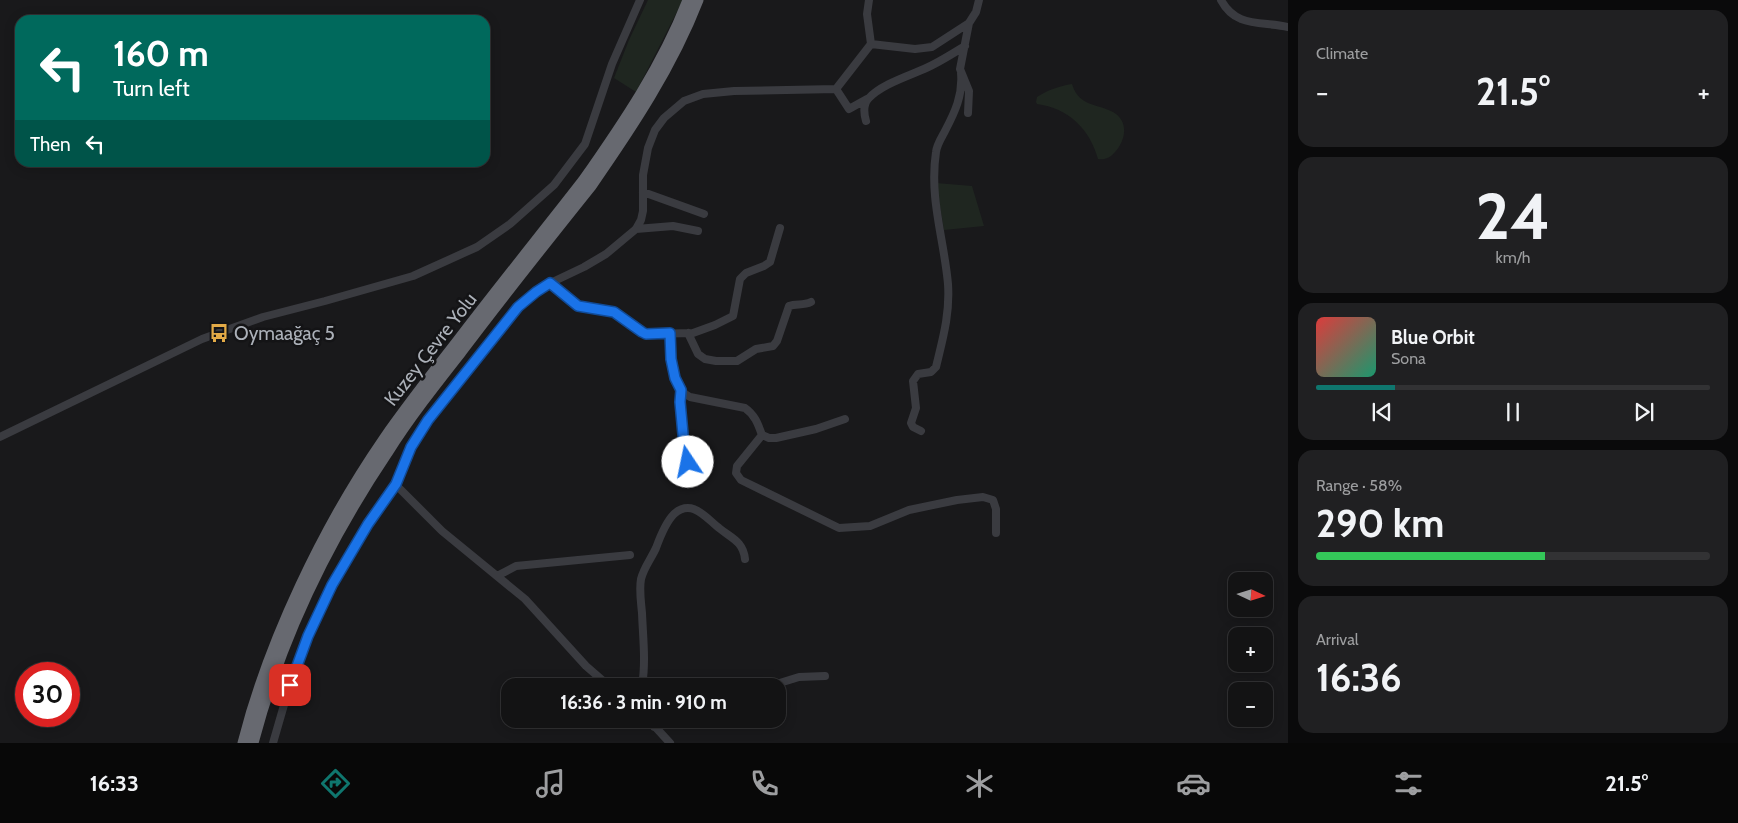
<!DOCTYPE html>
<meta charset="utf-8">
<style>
:root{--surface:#131314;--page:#202022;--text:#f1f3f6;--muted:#9d9ea0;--line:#323234;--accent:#0f766e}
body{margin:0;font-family:Cabin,sans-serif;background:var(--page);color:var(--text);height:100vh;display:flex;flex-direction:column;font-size:19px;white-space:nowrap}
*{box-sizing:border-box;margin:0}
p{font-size:16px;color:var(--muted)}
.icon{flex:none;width:28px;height:28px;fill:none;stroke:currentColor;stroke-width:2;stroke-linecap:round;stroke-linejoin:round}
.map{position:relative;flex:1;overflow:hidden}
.side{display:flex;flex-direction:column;gap:10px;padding:10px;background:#0a0a0b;width:450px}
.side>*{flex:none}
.hud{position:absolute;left:15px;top:15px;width:475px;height:152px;border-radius:15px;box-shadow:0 2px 12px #0003,0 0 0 1px var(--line);background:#00695c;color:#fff;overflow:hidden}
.needle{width:32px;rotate:94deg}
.controls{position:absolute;left:1228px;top:572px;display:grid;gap:10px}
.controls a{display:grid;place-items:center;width:45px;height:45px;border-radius:10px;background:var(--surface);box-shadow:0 2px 12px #0003,0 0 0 1px var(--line);font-size:25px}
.speed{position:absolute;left:15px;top:662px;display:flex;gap:10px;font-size:25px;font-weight:700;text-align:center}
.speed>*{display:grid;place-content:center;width:65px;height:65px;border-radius:50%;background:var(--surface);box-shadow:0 2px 12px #0003,0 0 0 1px var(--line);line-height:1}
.speed .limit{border:8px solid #d22;background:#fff;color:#111}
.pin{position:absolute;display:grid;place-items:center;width:42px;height:42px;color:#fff;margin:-21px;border-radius:10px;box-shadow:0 2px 8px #0006}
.me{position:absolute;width:55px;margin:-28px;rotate:349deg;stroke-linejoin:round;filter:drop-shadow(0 0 4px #0008)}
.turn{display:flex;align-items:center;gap:18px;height:105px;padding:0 15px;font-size:22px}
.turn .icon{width:65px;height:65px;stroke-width:2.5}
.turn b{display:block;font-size:35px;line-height:42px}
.then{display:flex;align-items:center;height:48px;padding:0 15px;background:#0003;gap:10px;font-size:19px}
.big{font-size:38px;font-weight:700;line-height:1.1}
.side .card{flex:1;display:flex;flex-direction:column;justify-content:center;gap:8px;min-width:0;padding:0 18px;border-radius:15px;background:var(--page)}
.side .dial{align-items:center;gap:0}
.dial b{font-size:65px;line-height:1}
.song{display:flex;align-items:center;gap:15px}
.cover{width:60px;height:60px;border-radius:8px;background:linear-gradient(135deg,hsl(0 70% 55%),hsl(160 70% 35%))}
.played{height:5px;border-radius:2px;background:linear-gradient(90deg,var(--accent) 20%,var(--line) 20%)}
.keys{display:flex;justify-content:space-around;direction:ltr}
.heat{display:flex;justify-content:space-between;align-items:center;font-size:28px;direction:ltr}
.charge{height:8px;border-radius:4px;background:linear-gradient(90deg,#34c759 58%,var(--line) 0)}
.trip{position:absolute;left:501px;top:678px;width:285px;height:50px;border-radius:15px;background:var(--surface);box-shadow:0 2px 12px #0003,0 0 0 1px var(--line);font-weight:700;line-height:50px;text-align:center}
.tabs{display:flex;height:80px;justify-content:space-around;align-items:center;background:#080808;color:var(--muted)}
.tabs .icon{width:35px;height:35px}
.tabs .current{color:var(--accent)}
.tabs b{font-size:22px;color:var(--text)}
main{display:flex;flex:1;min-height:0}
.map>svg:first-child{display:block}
</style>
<main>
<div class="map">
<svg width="1288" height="743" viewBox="0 0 1288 743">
<rect width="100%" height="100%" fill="#19191b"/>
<path fill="#1f2620" d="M 648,0 L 683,0 L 636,92 L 614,78 L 629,40 Z
M 1072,84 C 1079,107 1096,103 1113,112 C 1129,121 1126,140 1115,152 C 1110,158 1105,160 1098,159 C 1090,129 1068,108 1037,104 L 1036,102 L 1037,97 C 1048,90 1059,86 1072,84 Z
M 936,183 L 972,186 L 984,226 L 944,230 Z"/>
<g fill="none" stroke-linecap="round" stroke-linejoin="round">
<path stroke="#3a3b40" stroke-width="8" d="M 1221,0 C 1236,28 1261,21 1288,27
M 871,44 L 915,49 L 932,47 L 969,23 L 976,12 L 979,0
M 836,89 L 871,44 L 867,14 L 869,0
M 836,89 L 849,109 L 867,99
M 968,113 L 969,91 L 960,69 L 969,23
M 866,121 C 864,114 863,105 868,99 C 880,85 908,76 924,69 C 938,63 952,54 965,46
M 643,192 L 704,214
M 636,229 L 673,226 L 698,231
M 550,283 L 577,306 L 614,312 L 623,317 L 635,328 L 646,334 L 693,333 L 715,325 L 733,316 L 740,279 L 746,273 L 764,266 L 770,262 L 780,228
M 670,333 C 669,352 669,387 690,397 L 745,408 C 755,415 758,424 762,435 L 737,466 L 736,473 L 741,480 L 839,528 L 870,526 L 909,510 L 957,500 L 983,497 L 993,500 L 996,509 L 996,533
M 688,333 L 698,354 L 705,359 L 716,361 L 737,361 L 756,349 L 773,346 L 777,341 L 789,306 C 796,303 803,306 811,302
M 681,390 C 678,402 681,434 684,446 C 687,455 689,462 687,473
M 921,431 L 913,427 L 911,423 L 916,408 L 913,381 L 918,374 L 931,372 L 936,367 C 943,338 950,314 948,284 C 944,239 929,198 936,152 C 937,144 942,137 945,131 C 955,112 963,95 961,73
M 762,435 L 769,438 L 776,438 L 816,429 L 845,419
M 0,437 L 202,339 L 263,317 L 325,301 L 413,276 L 477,247 L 510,224 L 554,185 L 585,144 L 612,64 L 640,0
M 395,484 L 442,531 L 525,599 L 586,666 L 609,686
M 497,576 L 516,566 L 630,555
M 642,686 C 646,662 643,638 642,613 C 641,602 639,590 641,579 C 644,567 651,559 656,548 C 660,537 666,522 674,514 C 692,498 706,518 719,528 C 731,538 743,541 745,559
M 770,686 L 799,677 L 825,676
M 648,719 L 670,743
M 654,727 L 678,719
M 273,743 L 284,705 L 297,665 L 322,606 L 355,544 L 395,484 L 405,459 L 416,438 L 435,412 L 524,302 L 544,286 L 584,267 L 606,254 L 636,229 L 641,220 L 643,211 L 643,175 L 648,148 L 655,130 L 664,118 L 684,101 L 703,94 L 734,91 L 836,89"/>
<path stroke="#676970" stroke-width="11" d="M 243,743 C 269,641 324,526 384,439 C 407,406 432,374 457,342 C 498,288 541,235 583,181 C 623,124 663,65 688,0
M 253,743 C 280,640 328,541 387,453 C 409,418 435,385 461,352 C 503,296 547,241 591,186 C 632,127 672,67 698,0"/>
</g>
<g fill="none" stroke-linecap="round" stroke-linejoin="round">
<g stroke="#114b97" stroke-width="12">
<path id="route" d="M 290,685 L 308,636 L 332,585 L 368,524 L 396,484 L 411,447 L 428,420 L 518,307 L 536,292 L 550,283 L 578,306 L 614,312 L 642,332 L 646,334 L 670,333 L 671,359 L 675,378 L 681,390 L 680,402 L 684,445 L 688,462"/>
</g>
<use href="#route" stroke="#1a73e8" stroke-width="9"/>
</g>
<defs>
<g id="bus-bare" transform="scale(1.5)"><path d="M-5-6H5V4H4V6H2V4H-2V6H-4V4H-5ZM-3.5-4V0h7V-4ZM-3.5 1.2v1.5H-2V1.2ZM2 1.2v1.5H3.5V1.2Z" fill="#e4ab47" stroke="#141416" stroke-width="2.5" paint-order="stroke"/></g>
</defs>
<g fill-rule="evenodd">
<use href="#bus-bare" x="219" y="333"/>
</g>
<g text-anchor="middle" stroke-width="5" stroke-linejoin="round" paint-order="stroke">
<g font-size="19" fill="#acb1b9" stroke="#141416" text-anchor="start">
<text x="234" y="340">Oymaağaç 5</text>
</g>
<g font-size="19" fill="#acb1b9" stroke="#141416">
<text transform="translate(430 349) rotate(-52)" y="7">Kuzey Çevre Yolu</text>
</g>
</g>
</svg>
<div class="controls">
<a><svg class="needle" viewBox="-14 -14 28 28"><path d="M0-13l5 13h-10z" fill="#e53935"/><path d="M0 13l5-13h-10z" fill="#9d9ea0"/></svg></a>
<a>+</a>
<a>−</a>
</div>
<div class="speed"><div class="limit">30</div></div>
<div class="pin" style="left:290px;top:685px;background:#d93025"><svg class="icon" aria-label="arrive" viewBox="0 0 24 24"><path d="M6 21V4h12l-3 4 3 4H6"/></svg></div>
<svg class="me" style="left:688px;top:462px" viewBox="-20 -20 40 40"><circle r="19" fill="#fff"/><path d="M0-13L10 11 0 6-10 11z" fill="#1a73e8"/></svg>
<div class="trip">16:36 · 3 min · 910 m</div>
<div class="hud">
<div class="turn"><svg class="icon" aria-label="left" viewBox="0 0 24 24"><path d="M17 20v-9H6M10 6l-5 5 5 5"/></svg><div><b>160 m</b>Turn left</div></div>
<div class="then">Then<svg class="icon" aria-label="left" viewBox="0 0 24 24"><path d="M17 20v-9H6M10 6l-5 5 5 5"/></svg></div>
</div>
</div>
<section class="side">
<div class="card"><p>Climate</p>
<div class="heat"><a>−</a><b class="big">21.5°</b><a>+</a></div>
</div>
<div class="card dial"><b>24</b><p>km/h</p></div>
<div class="card">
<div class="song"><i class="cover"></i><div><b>Blue Orbit</b><p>Sona</p></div></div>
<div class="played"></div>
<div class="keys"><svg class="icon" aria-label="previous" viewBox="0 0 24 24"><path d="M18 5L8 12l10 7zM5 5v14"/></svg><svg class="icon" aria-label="pause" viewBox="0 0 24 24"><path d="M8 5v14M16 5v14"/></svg><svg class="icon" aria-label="next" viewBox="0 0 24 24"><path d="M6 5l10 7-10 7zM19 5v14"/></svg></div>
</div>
<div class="card"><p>Range · 58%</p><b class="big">290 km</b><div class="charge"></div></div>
<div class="card"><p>Arrival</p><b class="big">16:36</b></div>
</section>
</main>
<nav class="tabs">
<b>16:33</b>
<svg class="icon current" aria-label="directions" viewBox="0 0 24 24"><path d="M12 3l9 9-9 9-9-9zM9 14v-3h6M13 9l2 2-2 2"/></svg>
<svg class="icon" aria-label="music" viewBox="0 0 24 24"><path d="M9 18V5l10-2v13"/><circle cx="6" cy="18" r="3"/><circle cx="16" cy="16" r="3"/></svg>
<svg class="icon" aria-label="phone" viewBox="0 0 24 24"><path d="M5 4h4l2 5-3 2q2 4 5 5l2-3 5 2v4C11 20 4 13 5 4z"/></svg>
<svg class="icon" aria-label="climate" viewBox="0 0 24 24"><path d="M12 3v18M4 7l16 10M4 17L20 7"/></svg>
<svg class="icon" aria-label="car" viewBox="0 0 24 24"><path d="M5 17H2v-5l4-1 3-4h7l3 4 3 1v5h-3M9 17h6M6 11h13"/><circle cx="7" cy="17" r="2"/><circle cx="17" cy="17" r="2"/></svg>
<svg class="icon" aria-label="filters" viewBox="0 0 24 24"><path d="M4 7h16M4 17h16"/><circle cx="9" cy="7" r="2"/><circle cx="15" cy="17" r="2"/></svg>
<b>21.5°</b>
</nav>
